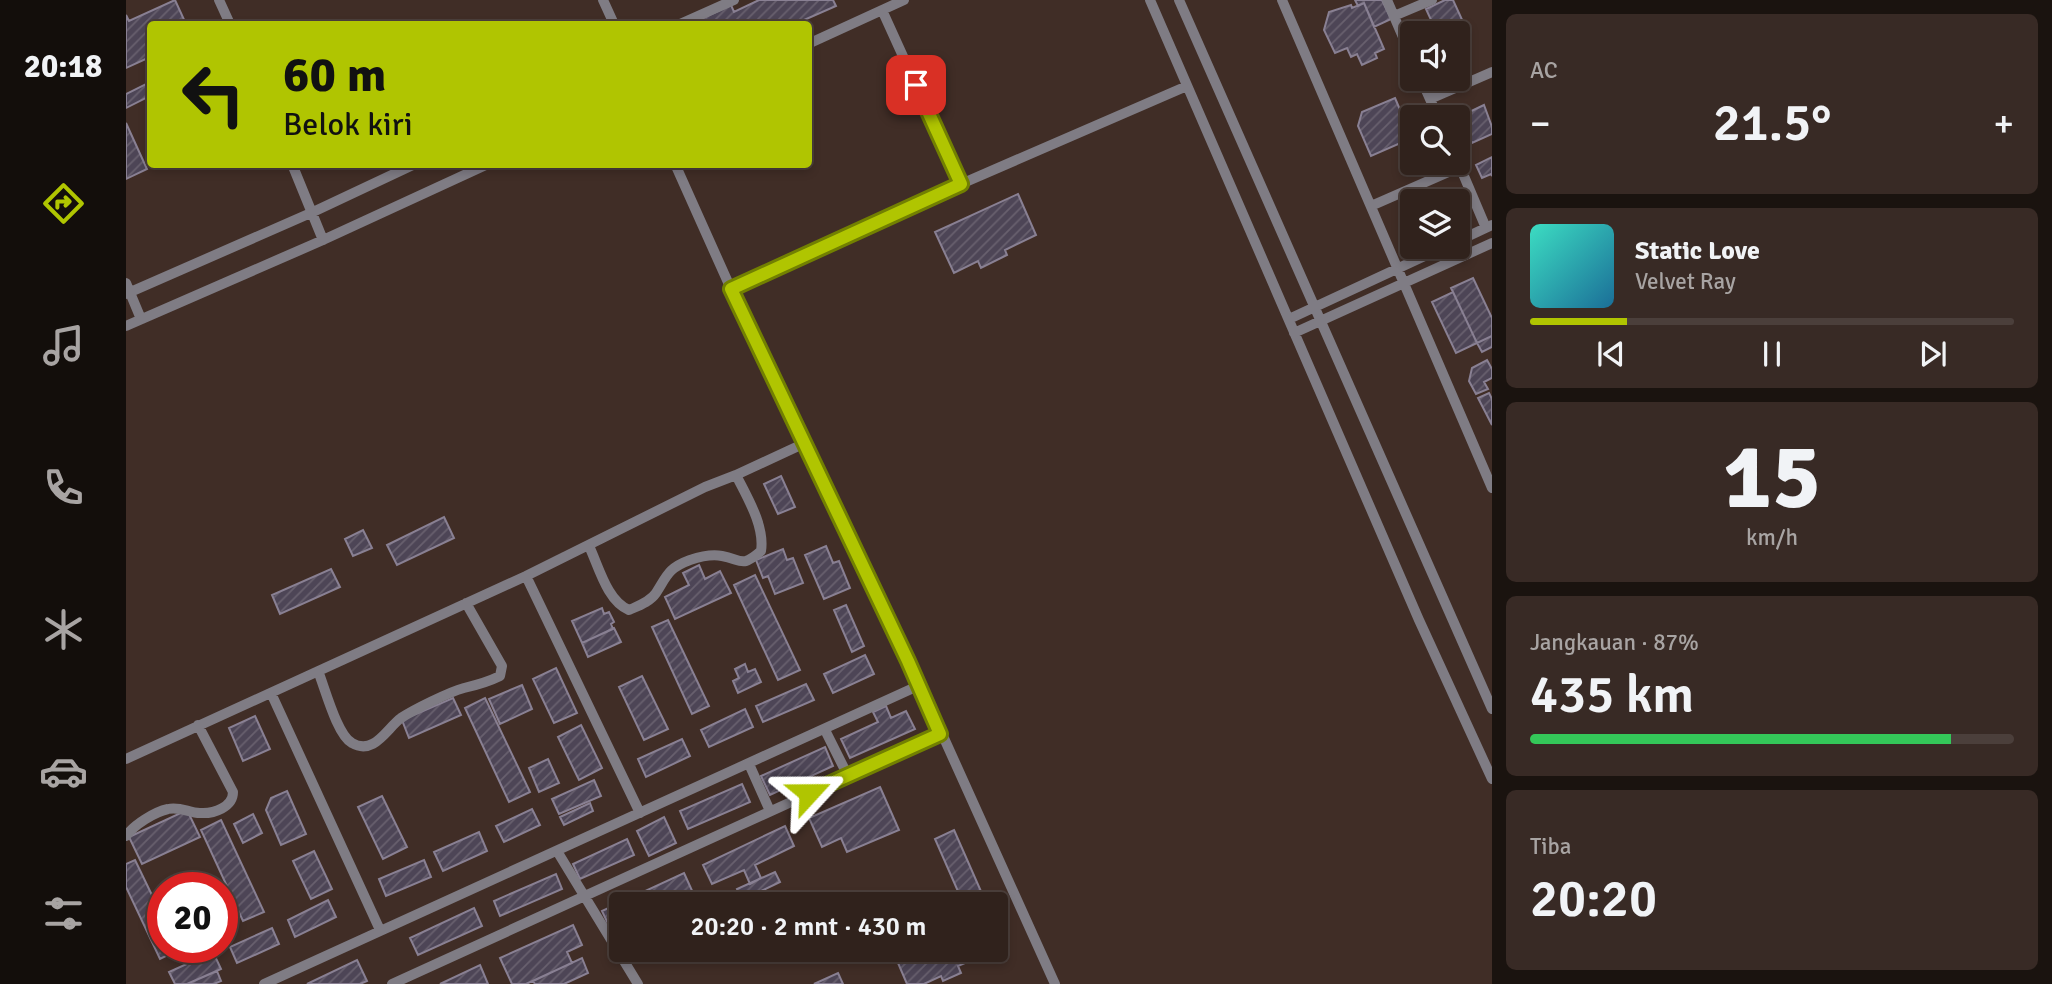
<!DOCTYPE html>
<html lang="id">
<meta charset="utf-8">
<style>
:root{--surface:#30221c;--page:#382a25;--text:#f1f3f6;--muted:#a8a4a3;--line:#4b3f3b;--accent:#b0c501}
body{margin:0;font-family:Signika,sans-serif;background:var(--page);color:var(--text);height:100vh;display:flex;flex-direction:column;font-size:26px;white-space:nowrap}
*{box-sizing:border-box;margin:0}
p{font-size:23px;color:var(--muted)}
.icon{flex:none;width:38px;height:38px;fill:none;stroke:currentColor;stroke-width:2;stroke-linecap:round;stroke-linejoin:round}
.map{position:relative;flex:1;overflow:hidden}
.sheet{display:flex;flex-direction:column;gap:14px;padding:14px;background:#1a130f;width:560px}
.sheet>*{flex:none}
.guide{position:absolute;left:21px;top:21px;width:665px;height:147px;border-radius:7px;box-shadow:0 4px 10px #0003,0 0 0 2px var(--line);background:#b0c501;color:#111;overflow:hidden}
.tools{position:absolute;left:1274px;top:21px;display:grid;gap:14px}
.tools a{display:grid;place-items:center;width:70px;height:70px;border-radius:7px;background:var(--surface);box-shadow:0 4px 10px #0003,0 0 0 2px var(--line);font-size:35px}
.speed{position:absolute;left:21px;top:872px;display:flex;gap:14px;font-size:35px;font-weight:700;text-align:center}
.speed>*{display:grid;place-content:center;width:91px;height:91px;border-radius:50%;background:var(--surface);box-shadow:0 4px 10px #0003,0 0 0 2px var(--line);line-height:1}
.speed .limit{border:10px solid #d22;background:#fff;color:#111}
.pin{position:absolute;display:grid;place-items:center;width:60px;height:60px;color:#fff;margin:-30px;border-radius:14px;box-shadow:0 4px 10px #0006}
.me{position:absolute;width:77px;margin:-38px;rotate:66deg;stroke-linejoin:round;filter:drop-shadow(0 0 5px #0008)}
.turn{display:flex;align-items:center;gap:24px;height:147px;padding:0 21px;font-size:32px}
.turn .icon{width:91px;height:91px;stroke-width:2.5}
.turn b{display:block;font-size:49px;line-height:60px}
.big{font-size:52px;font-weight:600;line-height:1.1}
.sheet .card{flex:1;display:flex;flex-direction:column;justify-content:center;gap:10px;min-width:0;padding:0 24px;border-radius:10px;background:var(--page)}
.sheet .dial{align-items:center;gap:0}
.dial b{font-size:91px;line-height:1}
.song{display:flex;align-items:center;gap:21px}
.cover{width:84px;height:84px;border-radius:10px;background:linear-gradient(135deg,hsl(170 70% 55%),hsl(200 70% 35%))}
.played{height:7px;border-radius:4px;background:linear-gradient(90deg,var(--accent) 20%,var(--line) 20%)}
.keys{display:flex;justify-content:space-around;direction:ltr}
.heat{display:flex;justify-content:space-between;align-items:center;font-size:38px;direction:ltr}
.charge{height:10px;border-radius:5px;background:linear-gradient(90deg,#34c759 87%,var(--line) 0)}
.trip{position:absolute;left:483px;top:892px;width:399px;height:70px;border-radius:7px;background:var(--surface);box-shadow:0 4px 10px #0003,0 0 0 2px var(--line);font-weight:600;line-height:70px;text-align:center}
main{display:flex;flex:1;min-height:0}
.tabs{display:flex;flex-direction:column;width:126px;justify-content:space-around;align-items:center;background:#130e0b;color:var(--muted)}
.tabs .icon{width:49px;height:49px}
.tabs .on{color:var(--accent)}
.tabs b{font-size:32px;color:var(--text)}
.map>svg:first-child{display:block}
</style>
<main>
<nav class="tabs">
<b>20:18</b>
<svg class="icon on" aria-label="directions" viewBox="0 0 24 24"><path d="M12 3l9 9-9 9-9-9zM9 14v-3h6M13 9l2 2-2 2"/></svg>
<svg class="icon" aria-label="music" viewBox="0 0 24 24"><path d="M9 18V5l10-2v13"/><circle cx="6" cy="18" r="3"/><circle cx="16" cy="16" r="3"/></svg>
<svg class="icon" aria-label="phone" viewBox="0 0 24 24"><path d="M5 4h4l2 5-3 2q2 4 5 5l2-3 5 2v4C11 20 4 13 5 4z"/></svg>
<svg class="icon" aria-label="climate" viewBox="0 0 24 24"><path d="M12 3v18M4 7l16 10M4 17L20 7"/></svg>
<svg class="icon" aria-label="car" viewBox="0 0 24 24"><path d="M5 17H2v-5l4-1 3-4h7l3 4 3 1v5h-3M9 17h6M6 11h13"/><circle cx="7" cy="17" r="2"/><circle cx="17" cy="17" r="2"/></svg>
<svg class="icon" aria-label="filters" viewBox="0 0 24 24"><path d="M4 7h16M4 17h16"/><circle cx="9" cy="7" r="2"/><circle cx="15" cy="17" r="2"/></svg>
</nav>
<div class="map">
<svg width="1366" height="984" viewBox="0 0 1366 984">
<defs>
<pattern id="building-hatch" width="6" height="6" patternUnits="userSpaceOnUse" patternTransform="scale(1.75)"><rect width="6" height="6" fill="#4d4556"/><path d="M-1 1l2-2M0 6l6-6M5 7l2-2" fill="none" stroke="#68606e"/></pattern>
</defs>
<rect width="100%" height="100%" fill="#402d26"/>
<path fill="url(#building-hatch)" stroke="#898093" stroke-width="2" d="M 49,0 L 60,24 L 24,24 L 24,57 L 0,68 L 0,15 L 3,21 Z
M 633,0 L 707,0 L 710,6 L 669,24 L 564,24 L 605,5 L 608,12 Z
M 1229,0 L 1256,0 L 1265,19 L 1248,27 L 1238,3 L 1232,6 Z
M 1319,0 L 1327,0 L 1338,24 L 1318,33 L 1311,33 L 1300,9 Z
M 1238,3 L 1258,49 L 1249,53 L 1251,58 L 1236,65 L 1231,54 L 1225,57 L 1221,48 L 1209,53 L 1198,30 L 1203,12 L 1225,5 L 1226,8 Z
M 24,82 L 24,96 L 0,108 L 0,94 Z
M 1269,98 L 1286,138 L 1245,156 L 1232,126 L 1236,112 Z
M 1358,105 L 1366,127 L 1366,134 L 1346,143 L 1335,121 L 1337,115 Z
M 0,123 L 21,169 L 0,179 Z
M 1366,157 L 1366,176 L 1365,174 L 1356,178 L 1350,165 Z
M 892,194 L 910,235 L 879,250 L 881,255 L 855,268 L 852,261 L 828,273 L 809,232 Z
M 1347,278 L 1366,318 L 1366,336 L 1351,343 L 1325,288 Z
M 1327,292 L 1351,343 L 1330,353 L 1306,302 Z
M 1366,336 L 1366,347 L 1356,352 L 1351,343 Z
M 1361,360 L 1366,369 L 1366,378 L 1358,382 L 1362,389 L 1350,394 L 1343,381 L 1346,368 Z
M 1363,393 L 1366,399 L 1366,425 L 1352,398 Z
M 655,476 L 669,507 L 652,514 L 638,484 Z
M 318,517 L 328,538 L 271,565 L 261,545 Z
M 237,530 L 246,548 L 227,556 L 219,539 Z
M 700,546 L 707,563 L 713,561 L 724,588 L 698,599 L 679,555 Z
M 657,549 L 661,560 L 667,558 L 677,583 L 649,594 L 642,576 L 637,578 L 630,560 Z
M 573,565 L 579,579 L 594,571 L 605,593 L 549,619 L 539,597 L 563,585 L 557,573 Z
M 205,569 L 214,587 L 154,614 L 146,595 Z
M 629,575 L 674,670 L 652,680 L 608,585 Z
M 720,605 L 738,646 L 726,652 L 708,610 Z
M 476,608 L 478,614 L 483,612 L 488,622 L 485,624 L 487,629 L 456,643 L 446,621 Z
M 542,620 L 583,706 L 566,714 L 526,627 Z
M 488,628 L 495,642 L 462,657 L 456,643 Z
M 739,655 L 748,674 L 707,693 L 698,674 Z
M 619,664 L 622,672 L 629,669 L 635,682 L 612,693 L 607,681 L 613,678 L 609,669 Z
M 430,668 L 451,713 L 428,723 L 407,679 Z
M 516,676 L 542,729 L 518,740 L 493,687 Z
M 680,684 L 688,700 L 637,722 L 630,706 Z
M 396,685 L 406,709 L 374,724 L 363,699 Z
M 327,698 L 335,715 L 283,738 L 276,720 Z
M 359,698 L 404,792 L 383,802 L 339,708 Z
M 760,706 L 765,718 L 780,711 L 789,729 L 724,758 L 715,739 L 752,722 L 747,712 Z
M 619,709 L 627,727 L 583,747 L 575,730 Z
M 129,716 L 144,749 L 117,761 L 103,728 Z
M 455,725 L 476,768 L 453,780 L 432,737 Z
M 556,739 L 564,756 L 520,777 L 512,759 Z
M 699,747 L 707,766 L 644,795 L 635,776 Z
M 422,759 L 433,783 L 413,792 L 403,768 Z
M 468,780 L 475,796 L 433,814 L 426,799 Z
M 616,784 L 624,802 L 562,829 L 554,811 Z
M 754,787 L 773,830 L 721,852 L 715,838 L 696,847 L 683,818 Z
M 161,791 L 180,834 L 155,845 L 140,810 L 145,798 Z
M 256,796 L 281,847 L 257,859 L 232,807 Z
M 464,803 L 467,811 L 438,825 L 434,817 Z
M 406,809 L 414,825 L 378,842 L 370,826 Z
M 61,810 L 74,837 L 16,864 L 3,837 Z
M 127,814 L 136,833 L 117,843 L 108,824 Z
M 538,817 L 550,843 L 523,856 L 511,831 Z
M 95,820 L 138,912 L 117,921 L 75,830 Z
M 659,826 L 668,846 L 629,865 L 635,878 L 624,884 L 618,870 L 586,884 L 577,865 Z
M 828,830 L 861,905 L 838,905 L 809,839 Z
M 353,832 L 361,851 L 317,871 L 308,852 Z
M 501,839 L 508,855 L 454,879 L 447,864 Z
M 188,851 L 206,889 L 185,899 L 167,861 Z
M 9,860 L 37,918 L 37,947 L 50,947 L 52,950 L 34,959 L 0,887 L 0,864 Z
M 298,860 L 305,877 L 260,896 L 253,879 Z
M 649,872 L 654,882 L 616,900 L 611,889 Z
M 558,873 L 568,895 L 547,905 L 495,905 L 495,925 L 485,930 L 476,911 Z
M 430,874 L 436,889 L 374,916 L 368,901 Z
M 202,900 L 210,917 L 169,937 L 162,920 Z
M 348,908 L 356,926 L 292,955 L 284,938 Z
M 447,925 L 456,945 L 441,952 L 446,963 L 400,984 L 386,984 L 374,958 Z
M 146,928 L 153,944 L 111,963 L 104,947 Z
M 788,950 L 852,950 L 855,956 L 832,966 L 835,973 L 817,981 L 815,976 L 798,984 L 781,984 L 772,963 L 790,955 Z
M 87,952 L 95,969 L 61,984 L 49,984 L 43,972 Z
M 456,958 L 462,973 L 438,984 L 409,984 L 407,981 Z
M 231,960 L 241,981 L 234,984 L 181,984 Z
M 354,965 L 362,984 L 314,984 Z
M 91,971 L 95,981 L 88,984 L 61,984 Z
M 712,973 L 717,984 L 688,984 Z"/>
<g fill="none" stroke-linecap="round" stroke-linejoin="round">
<path stroke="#7f7c84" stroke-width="10" d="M 93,0 L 104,24
M 477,0 L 488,24
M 1024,0 L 1293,620 L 1366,779
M 1053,0 L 1366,709
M 1156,0 L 1366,488
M 1261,0 L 1286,58
M 756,10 L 835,184
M 1268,16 L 1306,0
M 554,24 L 608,0
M 682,44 L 778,0
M 1295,79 L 1312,117
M 1304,99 L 1366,72
M 1332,162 L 1360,228
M 166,164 L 197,240
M 549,164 L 605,289 L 794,685 L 929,984
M 1245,206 L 1334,167
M 1332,241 L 1366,225
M 0,283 L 15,319
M 605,289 L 835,184 L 1061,86
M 0,294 L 187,212 L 289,164
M 1163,319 L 1318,247
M 0,326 L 197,240 L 362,164
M 1168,333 L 1366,243
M 610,475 L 679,443
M 400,576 L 514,813
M 192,671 C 199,688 211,735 226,743 C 248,756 261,728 275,718 C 287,710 323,692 338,688 C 351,685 362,682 374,676 L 376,666 L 340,603
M 145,693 L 254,930
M 699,730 L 722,776
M 0,759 L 400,576 L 579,487 L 610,475 C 621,497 639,526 635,551 C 615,568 617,560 596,556 C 586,554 573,557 564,560 C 542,568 541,576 530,593 C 524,602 512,606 503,610 C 481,601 473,567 463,546
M 623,764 L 644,811
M 0,836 C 8,825 28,812 42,809 C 54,806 63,813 74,813 C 88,814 107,807 107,792 L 72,725
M 431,851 L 512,984
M 138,984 L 794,685
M 266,984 L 814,734"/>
</g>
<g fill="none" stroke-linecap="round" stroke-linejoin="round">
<g stroke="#728001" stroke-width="18">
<path id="route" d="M 683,793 L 814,734 L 782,661 L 605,289 L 835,184 L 790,85"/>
</g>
<use href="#route" stroke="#b0c501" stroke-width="12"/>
</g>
</svg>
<div class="tools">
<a><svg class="icon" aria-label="sound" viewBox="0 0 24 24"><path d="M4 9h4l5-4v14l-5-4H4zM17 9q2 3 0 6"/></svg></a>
<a><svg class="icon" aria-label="search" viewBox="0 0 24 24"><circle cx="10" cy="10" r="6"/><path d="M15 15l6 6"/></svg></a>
<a><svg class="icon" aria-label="layers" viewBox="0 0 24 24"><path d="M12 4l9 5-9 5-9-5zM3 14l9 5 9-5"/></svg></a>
</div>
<div class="speed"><div class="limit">20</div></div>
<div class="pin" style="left:790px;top:85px;background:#d93025"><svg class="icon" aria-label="arrive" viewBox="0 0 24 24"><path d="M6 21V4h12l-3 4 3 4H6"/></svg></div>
<svg class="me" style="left:683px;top:793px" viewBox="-20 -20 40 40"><path d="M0-17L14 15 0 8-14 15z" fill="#b0c501" stroke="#fff" stroke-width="4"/></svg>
<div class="trip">20:20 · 2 mnt · 430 m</div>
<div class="guide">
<div class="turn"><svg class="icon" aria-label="left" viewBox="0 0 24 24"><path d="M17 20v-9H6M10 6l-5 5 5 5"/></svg><div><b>60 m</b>Belok kiri</div></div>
</div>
</div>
<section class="sheet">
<div class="card"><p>AC</p>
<div class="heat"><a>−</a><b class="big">21.5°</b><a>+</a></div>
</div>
<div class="card">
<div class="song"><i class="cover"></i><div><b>Static Love</b><p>Velvet Ray</p></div></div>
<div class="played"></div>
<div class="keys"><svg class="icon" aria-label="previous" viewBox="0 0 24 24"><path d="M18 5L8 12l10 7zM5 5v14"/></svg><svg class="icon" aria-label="pause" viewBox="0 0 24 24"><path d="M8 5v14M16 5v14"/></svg><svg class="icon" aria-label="next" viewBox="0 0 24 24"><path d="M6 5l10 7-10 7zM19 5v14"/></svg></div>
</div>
<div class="card dial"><b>15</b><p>km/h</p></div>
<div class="card"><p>Jangkauan · 87%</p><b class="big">435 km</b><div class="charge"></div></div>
<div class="card"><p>Tiba</p><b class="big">20:20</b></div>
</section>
</main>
